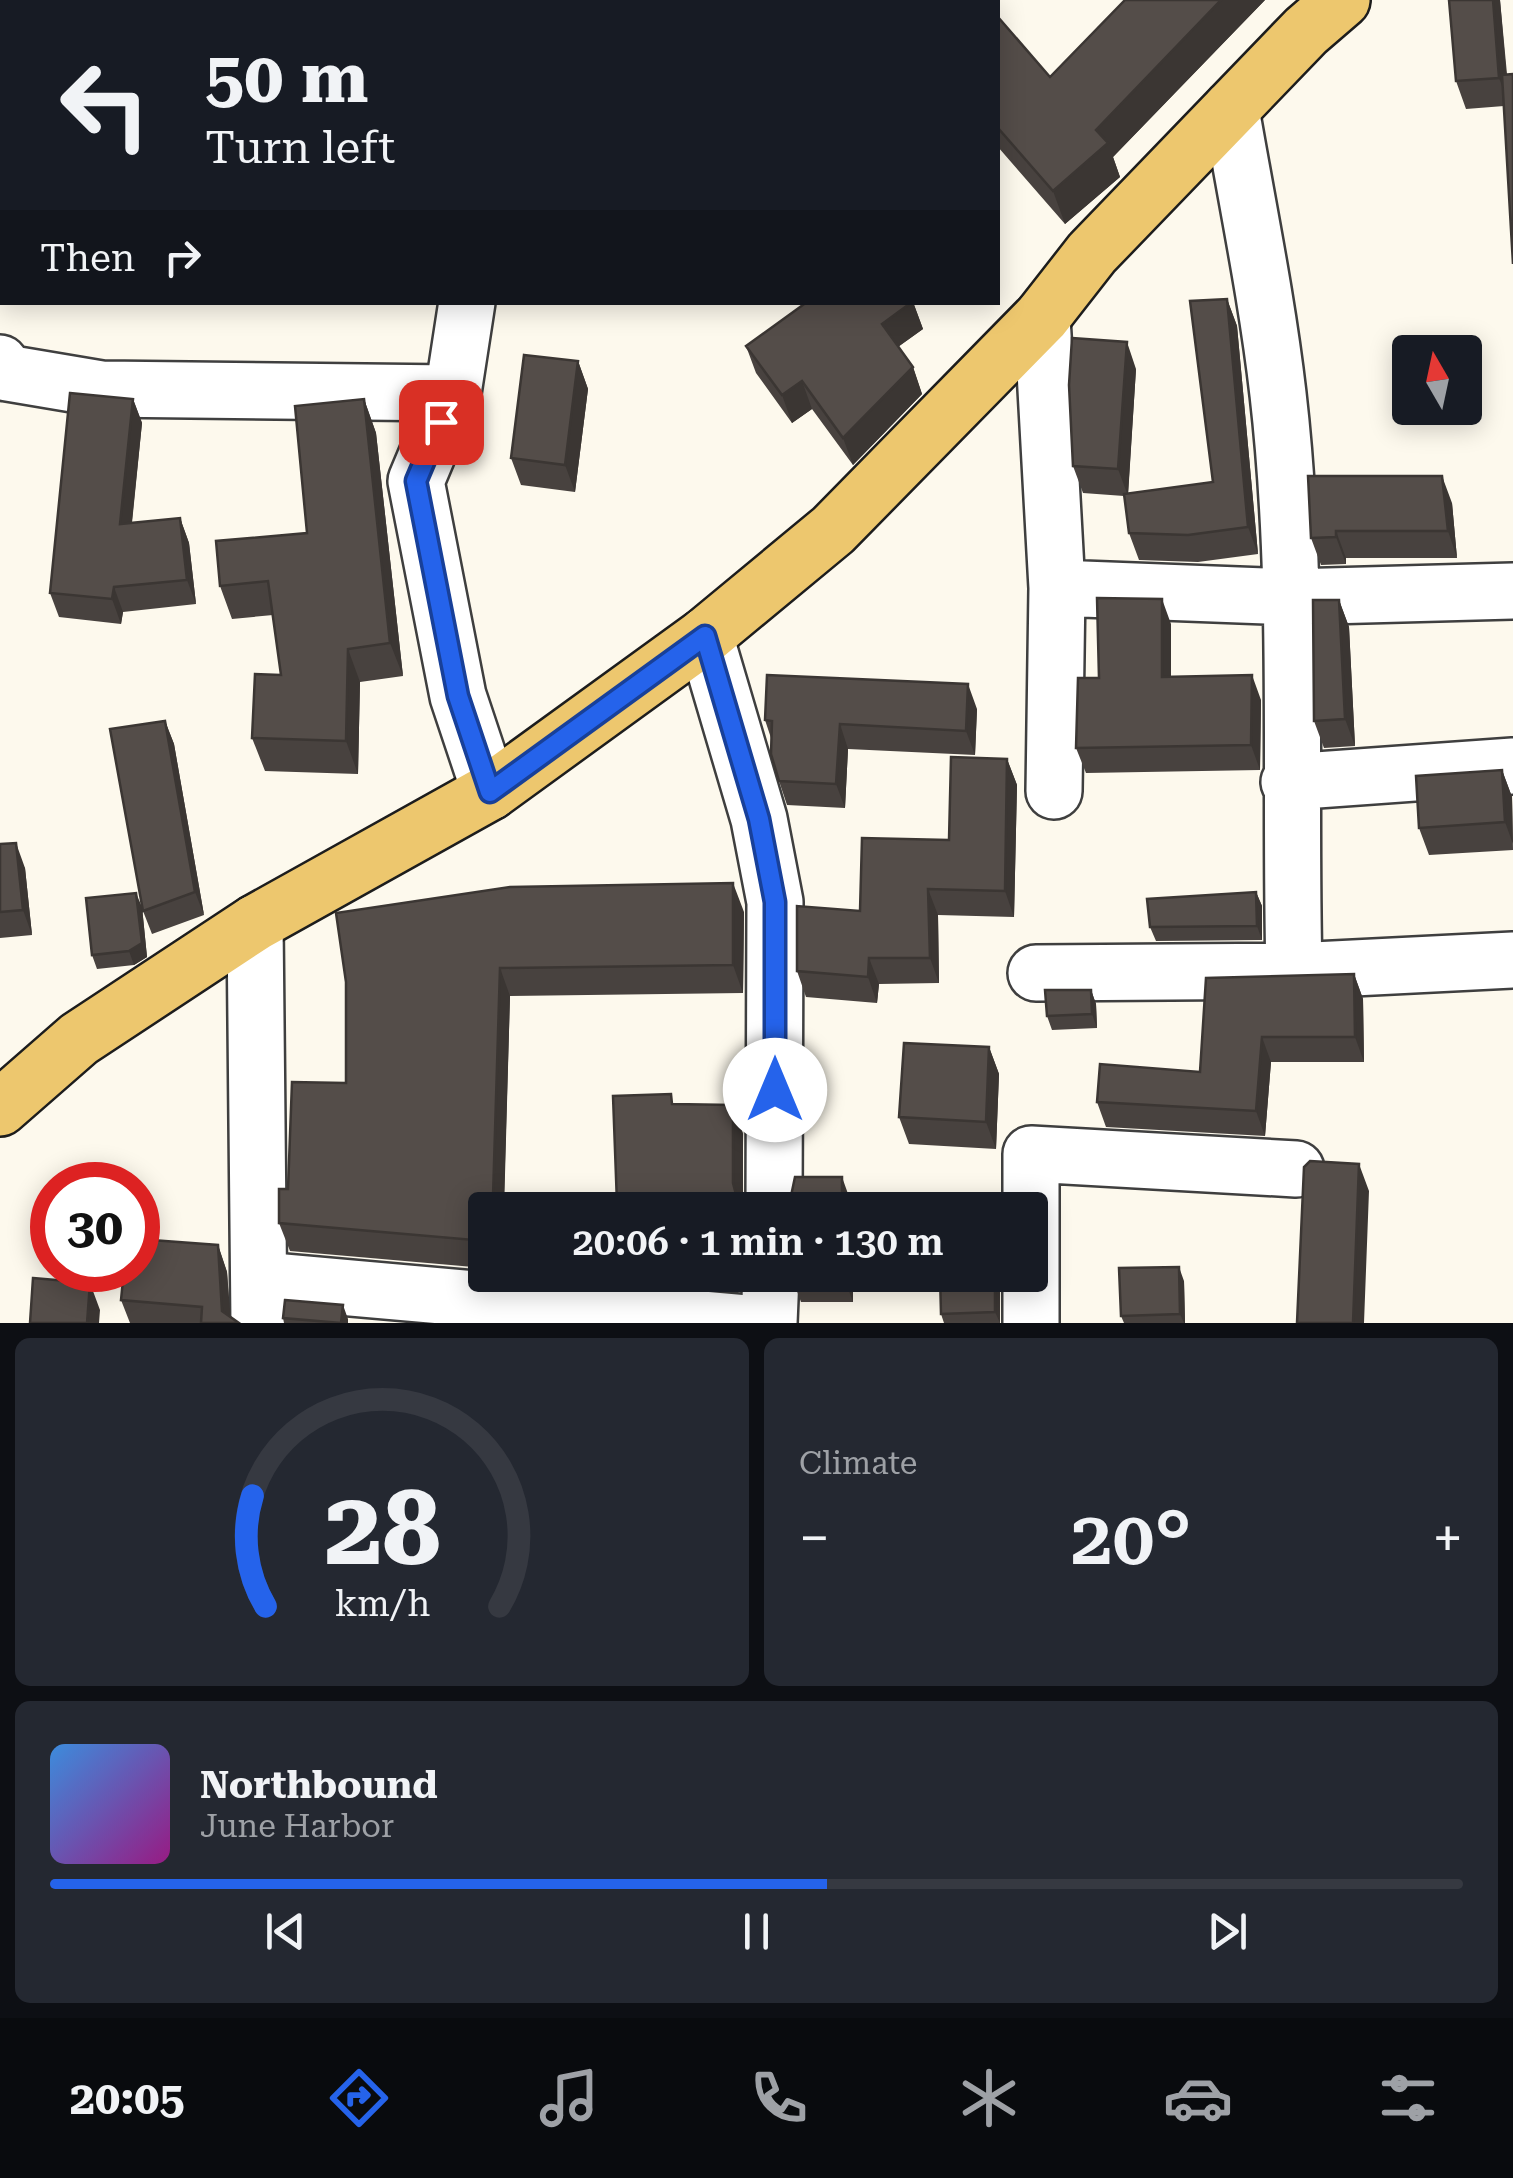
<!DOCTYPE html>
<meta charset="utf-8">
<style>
:root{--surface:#171b24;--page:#242831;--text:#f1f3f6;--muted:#9ea1a6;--line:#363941;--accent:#2563eb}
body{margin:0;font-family:"Roboto Serif",serif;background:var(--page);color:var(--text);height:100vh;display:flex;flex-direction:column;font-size:38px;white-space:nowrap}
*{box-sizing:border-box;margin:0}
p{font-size:32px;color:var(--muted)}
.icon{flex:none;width:55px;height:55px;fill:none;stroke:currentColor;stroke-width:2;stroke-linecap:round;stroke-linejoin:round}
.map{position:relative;height:1323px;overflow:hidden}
.panel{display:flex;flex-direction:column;gap:15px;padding:15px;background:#0d0f14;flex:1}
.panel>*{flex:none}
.banner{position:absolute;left:0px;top:0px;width:1000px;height:305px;box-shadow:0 5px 25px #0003;background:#171b24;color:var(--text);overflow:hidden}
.needle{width:65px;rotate:351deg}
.controls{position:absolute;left:1392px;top:335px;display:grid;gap:20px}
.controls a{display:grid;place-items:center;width:90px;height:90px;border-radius:10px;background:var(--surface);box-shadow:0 5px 25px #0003;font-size:50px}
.speed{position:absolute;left:30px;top:1162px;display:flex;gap:20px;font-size:50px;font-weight:700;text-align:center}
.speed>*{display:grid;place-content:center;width:130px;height:130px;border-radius:50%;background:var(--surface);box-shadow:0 5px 25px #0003;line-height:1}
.speed .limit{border:15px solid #d22;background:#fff;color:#111}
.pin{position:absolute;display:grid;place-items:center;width:85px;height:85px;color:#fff;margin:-42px;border-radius:20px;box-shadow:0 5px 15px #0006}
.me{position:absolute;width:110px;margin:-55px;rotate:0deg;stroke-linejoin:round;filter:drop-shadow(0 0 8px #0008)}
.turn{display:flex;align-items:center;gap:35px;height:210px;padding:0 40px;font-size:45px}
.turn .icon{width:130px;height:130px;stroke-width:2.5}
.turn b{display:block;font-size:70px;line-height:85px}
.then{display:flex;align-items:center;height:95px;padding:0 40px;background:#0003;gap:20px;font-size:38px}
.big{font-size:75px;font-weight:600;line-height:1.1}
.panel .card{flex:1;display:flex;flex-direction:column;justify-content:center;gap:15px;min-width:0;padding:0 35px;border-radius:15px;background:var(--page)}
.panel .dial{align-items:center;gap:0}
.dial svg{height:260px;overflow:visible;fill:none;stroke:var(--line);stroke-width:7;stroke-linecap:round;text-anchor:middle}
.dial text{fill:var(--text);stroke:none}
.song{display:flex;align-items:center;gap:30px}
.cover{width:120px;height:120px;border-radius:15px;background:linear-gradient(135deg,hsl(210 70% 55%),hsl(310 70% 35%))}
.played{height:10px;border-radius:5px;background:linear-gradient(90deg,var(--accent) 55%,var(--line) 55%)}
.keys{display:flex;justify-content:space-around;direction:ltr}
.heat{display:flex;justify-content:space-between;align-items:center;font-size:55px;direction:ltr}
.panel .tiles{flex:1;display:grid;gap:15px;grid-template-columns:1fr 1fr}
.card:last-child{grid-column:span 2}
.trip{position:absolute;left:468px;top:1192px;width:580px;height:100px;border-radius:10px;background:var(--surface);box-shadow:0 5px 25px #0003;font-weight:600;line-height:100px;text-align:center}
.dock{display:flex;height:160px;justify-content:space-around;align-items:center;background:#090b0e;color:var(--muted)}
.dock .icon{width:70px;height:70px}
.dock .current{color:var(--accent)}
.dock b{font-size:45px;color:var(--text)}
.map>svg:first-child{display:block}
</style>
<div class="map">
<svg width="1513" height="1323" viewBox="0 0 1513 1323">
<rect width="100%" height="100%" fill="#fdf9ed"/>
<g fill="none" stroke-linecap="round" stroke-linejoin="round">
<g stroke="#3f3f3f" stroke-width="60">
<path id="minor" d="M 147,2 L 148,0
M 512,2 L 513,0
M 1231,109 C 1247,203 1267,298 1278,394 C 1300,584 1289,779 1294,971
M 0,143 L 2,141
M 467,302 L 453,393 L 416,481 L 458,696 L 490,792
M 1042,317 L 1057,588 L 1054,791
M 0,363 L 7,373 L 102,389 L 453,393
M 1057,588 L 1291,597 L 1513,591
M 705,636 L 759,819 L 775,902 L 774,1210
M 1289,782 L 1513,766
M 255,923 L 259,1323
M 1036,973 L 1294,971 L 1513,960
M 261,1280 L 746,1323
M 769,1323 L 771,1275
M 1031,1323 L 1031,1154 L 1296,1169"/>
</g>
<g stroke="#1d1d1d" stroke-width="60">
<path id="major" d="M 0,1108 L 79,1039 L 255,923 L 490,792 L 705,636 L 833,530 L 1042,317 L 1092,253 L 1306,31 L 1342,0"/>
</g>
<use href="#minor" stroke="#fff" stroke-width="55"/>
<use href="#major" stroke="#edc76e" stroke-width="55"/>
</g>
<path fill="#48423f" d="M 0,0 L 106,0 L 106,2 L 2,2 L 2,88 L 0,88 Z
M 856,0 L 983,0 L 985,2 L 857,2 Z
M 1125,0 L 1265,0 L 1113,157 L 1120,177 L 1065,224 L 998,147 L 998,17 L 1050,77 Z
M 1449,0 L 1500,0 L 1507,74 L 1504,106 L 1466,109 L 1456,81 Z
M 1227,299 L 1237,326 L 1258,554 L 1198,562 L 1139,560 L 1129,533 L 1124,496 L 1083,493 L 1073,466 L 1136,369 L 1128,493 L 1213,482 Z
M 913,302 L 923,329 L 898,347 L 913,367 L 922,394 L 853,465 L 812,409 L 792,423 L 756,373 L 746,346 Z
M 578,361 L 588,389 L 575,492 L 521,485 L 511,458 Z
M 133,399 L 142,423 L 132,523 L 180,518 L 189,543 L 196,604 L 123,612 L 121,624 L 59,617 L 50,593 Z
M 364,399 L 376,433 L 403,676 L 360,682 L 358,774 L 265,771 L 252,738 L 281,675 L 273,615 L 232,619 L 220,586 L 307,533 Z
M 1452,503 L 1457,558 L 1346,558 L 1346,564 L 1321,565 L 1311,538 Z
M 1339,600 L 1349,627 L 1355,746 L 1324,748 L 1314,721 Z
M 1171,624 L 1171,676 L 1261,700 L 1260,770 L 1086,773 L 1076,748 L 1099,678 Z
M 977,709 L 975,755 L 848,749 L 845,808 L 787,805 L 779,781 L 771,738 L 765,720 Z
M 165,721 L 174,744 L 204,915 L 152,934 L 143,911 Z
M 1007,759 L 1017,785 L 1014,917 L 938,915 L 939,983 L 879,984 L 877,1003 L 806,997 L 797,971 L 860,911 L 949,840 Z
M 1502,770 L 1512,797 L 1513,850 L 1429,855 L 1419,828 Z
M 0,844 L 25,868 L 32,935 L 0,938 Z
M 1256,892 L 1262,906 L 1262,940 L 1156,941 L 1150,927 Z
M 142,907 L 147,957 L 134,965 L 97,969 L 92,955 Z
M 744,912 L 743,993 L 510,996 L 504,1197 L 617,1204 L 675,1104 L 733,1105 L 743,1134 L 743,1204 L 485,1210 L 485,1268 L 290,1251 L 279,1223 L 288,1189 L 346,1083 L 346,982 Z
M 1354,974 L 1363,999 L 1364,1062 L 1271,1062 L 1265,1136 L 1106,1127 L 1097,1102 L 1200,1072 Z
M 1091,990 L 1096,1004 L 1097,1028 L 1052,1030 L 1047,1016 Z
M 989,1047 L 999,1074 L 996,1149 L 909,1144 L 899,1117 Z
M 218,1245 L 227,1272 L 230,1317 L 239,1323 L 130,1323 L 121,1300 Z
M 559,1275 L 742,1275 L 739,1291 Z
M 791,1275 L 853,1275 L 853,1302 L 801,1302 Z
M 940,1275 L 1000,1275 L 1000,1323 L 944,1323 L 941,1314 Z
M 1184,1281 L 1185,1323 L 1124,1323 L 1121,1316 Z
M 283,1318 L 348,1319 L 348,1323 L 284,1323 Z"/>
<path fill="#3b3633" d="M 630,0 L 647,0 L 646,2 L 630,2 Z
M 1221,0 L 1265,0 L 1113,157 L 1120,177 L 1065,224 L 1053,191 L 1096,130 Z
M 1493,0 L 1500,0 L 1509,105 L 1499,78 Z
M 0,17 L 2,24 L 2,53 L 0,43 Z
M 1227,299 L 1237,326 L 1258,554 L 1248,527 Z
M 913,302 L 923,329 L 892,351 L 882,324 Z
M 1127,342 L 1136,369 L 1128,496 L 1118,469 Z
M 578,361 L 588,389 L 575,492 L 565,465 Z
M 913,367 L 922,394 L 853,465 L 843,438 Z
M 802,381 L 812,409 L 792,423 L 782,395 Z
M 133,399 L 142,423 L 129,549 L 120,524 Z
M 364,399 L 376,433 L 403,676 L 390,643 Z
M 1442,476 L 1452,503 L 1457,558 L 1448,531 Z
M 180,518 L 189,543 L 196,604 L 187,580 Z
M 1336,531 L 1346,558 L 1346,564 L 1336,537 Z
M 114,587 L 123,612 L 121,624 L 112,599 Z
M 1162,599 L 1171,624 L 1171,702 L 1162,677 Z
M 1339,600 L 1349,627 L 1355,746 L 1345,719 Z
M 348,649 L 360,682 L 358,774 L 346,741 Z
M 1252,675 L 1261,700 L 1260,770 L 1251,745 Z
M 968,684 L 977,709 L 975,755 L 966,731 Z
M 165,721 L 174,744 L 204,915 L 195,892 Z
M 840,724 L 848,749 L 845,808 L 836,784 Z
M 1007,759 L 1017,785 L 1014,917 L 1005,891 Z
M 1502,770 L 1512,797 L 1513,844 L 1505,822 Z
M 16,843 L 25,868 L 32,935 L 23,910 Z
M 733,883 L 744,912 L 743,993 L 733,965 Z
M 928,889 L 938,915 L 939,983 L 930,958 Z
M 1256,892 L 1262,906 L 1262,940 L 1257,926 Z
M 136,893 L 142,907 L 147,957 L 134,965 L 129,951 Z
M 869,958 L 879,984 L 877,1003 L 868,977 Z
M 500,968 L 510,996 L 504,1210 L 493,1197 Z
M 1354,974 L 1363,999 L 1364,1062 L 1355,1037 Z
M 1091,990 L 1096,1004 L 1097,1028 L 1092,1014 Z
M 1262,1037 L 1271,1062 L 1265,1136 L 1256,1111 Z
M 989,1047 L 999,1074 L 996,1149 L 986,1122 Z
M 733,1105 L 743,1134 L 743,1210 L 733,1183 Z
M 1359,1164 L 1369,1191 L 1364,1323 L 1353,1323 Z
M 842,1177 L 852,1205 L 852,1210 L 842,1210 Z
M 218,1245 L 227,1272 L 231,1323 L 222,1311 Z
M 1179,1267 L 1184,1281 L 1185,1323 L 1184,1323 L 1180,1314 Z
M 733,1275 L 742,1275 L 739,1291 Z
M 843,1275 L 853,1275 L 853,1302 Z
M 995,1275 L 1000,1275 L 1000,1323 L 995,1312 Z
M 90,1283 L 100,1310 L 99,1323 L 87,1323 Z
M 343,1305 L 348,1319 L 348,1323 L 341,1323 Z"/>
<path fill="#544d49" stroke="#3b3633" stroke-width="2.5" d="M 572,0 L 630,0 L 630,2 L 572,2 Z
M 918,0 L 983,0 L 985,2 L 951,2 Z
M 1125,0 L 1221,0 L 1096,130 L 1108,143 L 1053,191 L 998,128 L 998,17 L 1050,77 Z
M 1449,0 L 1493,0 L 1499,78 L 1456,81 Z
M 1513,74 L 1513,264 L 1502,75 Z
M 1227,299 L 1248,527 L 1188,535 L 1129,533 L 1124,494 L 1213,482 L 1190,301 Z
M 807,302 L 912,302 L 882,324 L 913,367 L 843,438 L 802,381 L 782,395 L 746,346 Z
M 1072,338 L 1127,342 L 1118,469 L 1073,466 L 1069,385 Z
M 524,355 L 578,361 L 565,465 L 511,458 Z
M 70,393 L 133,399 L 120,524 L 180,518 L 187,580 L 114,587 L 112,599 L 50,593 Z
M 364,399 L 390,643 L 348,649 L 346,741 L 252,738 L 255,674 L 281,675 L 268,581 L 220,586 L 216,541 L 307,533 L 295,406 Z
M 1308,476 L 1442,476 L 1448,531 L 1336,531 L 1336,537 L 1311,538 Z
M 1097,598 L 1162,599 L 1162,677 L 1252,675 L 1251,745 L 1076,748 L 1078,678 L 1099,678 Z
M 1313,600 L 1339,600 L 1345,719 L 1314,721 Z
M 767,675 L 968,684 L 966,731 L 840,724 L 836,784 L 779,781 L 771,754 L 772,721 L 765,720 Z
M 165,721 L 195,892 L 143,911 L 110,729 Z
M 951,757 L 1007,759 L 1005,891 L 928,889 L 930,958 L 869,958 L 868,977 L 797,971 L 797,906 L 860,911 L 862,838 L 949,840 Z
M 1502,770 L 1505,822 L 1419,828 L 1416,776 Z
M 16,843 L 23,910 L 0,912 L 0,844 Z
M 733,883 L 733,965 L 500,968 L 493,1197 L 617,1204 L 613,1096 L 671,1094 L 672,1104 L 733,1105 L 733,1183 L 737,1198 L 747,1208 L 753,1210 L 485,1210 L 485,1241 L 279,1223 L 279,1189 L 288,1189 L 292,1082 L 346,1083 L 346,982 L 336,913 L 510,887 Z
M 1256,892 L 1257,926 L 1150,927 L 1147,899 Z
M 136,893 L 142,943 L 129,951 L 92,955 L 86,898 Z
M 1354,974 L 1355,1037 L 1262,1037 L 1256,1111 L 1097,1102 L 1100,1064 L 1200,1072 L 1206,978 Z
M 1045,990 L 1091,990 L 1092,1014 L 1047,1016 Z
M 904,1043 L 989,1047 L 986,1122 L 899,1117 Z
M 1310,1161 L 1359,1164 L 1353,1323 L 1297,1323 L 1304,1167 Z
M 795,1177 L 842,1177 L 842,1210 L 773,1210 L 780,1208 L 791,1196 Z
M 138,1239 L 218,1245 L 222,1311 L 239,1323 L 201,1323 L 202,1307 L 121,1300 L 124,1270 L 138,1270 Z
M 1179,1267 L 1180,1314 L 1121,1316 L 1119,1268 Z
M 940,1275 L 995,1275 L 995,1312 L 941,1314 Z
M 33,1278 L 90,1283 L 87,1323 L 30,1323 Z
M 285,1300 L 343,1305 L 341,1323 L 283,1318 Z"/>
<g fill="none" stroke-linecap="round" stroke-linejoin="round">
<g stroke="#184099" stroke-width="25">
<path id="route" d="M 441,422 L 416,481 L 458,696 L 490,792 L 705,636 L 759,819 L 775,902 L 775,1090"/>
</g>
<use href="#route" stroke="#2563eb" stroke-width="18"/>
</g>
</svg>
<div class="controls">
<a><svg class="needle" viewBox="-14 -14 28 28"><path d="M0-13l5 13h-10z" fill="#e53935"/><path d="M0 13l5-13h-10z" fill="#9ea1a6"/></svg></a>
</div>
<div class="speed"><div class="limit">30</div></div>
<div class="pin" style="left:441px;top:422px;background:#d93025"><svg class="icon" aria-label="arrive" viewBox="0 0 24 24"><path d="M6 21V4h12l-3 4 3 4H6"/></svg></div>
<svg class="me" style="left:775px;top:1090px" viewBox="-20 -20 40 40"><circle r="19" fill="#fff"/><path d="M0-13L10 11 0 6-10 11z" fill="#2563eb"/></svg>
<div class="trip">20:06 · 1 min · 130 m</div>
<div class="banner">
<div class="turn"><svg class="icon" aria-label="left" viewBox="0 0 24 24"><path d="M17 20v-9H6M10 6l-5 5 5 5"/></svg><div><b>50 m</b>Turn left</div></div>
<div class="then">Then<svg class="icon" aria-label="right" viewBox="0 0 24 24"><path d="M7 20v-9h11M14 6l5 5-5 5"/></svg></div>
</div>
</div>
<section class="panel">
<div class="tiles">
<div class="card dial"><svg viewBox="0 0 100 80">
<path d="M14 69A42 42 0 1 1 86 69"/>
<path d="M14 69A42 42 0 0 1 10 35" stroke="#2563eb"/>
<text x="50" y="56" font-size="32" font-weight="700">28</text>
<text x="50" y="72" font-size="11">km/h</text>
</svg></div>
<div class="card"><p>Climate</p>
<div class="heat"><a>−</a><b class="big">20°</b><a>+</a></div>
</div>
<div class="card">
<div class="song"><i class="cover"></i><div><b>Northbound</b><p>June Harbor</p></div></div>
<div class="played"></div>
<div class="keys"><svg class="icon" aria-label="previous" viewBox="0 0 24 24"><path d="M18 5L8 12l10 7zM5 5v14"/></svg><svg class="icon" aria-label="pause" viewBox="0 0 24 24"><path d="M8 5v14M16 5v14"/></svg><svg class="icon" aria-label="next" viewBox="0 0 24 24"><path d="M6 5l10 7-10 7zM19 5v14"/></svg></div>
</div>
</div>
</section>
<nav class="dock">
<b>20:05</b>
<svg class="icon current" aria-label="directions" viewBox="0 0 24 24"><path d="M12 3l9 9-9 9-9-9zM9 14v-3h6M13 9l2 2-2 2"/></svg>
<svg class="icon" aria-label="music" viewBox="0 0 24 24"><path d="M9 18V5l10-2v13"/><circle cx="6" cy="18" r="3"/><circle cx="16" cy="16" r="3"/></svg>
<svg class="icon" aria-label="phone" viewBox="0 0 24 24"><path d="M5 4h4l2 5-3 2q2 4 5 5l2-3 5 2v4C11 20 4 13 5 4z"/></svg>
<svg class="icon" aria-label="climate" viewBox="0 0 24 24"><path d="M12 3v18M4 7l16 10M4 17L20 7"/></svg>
<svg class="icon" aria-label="car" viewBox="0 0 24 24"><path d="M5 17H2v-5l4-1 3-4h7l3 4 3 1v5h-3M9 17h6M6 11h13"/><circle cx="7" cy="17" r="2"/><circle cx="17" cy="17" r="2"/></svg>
<svg class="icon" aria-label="filters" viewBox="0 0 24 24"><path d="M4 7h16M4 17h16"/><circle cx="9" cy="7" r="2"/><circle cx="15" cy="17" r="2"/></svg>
</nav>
